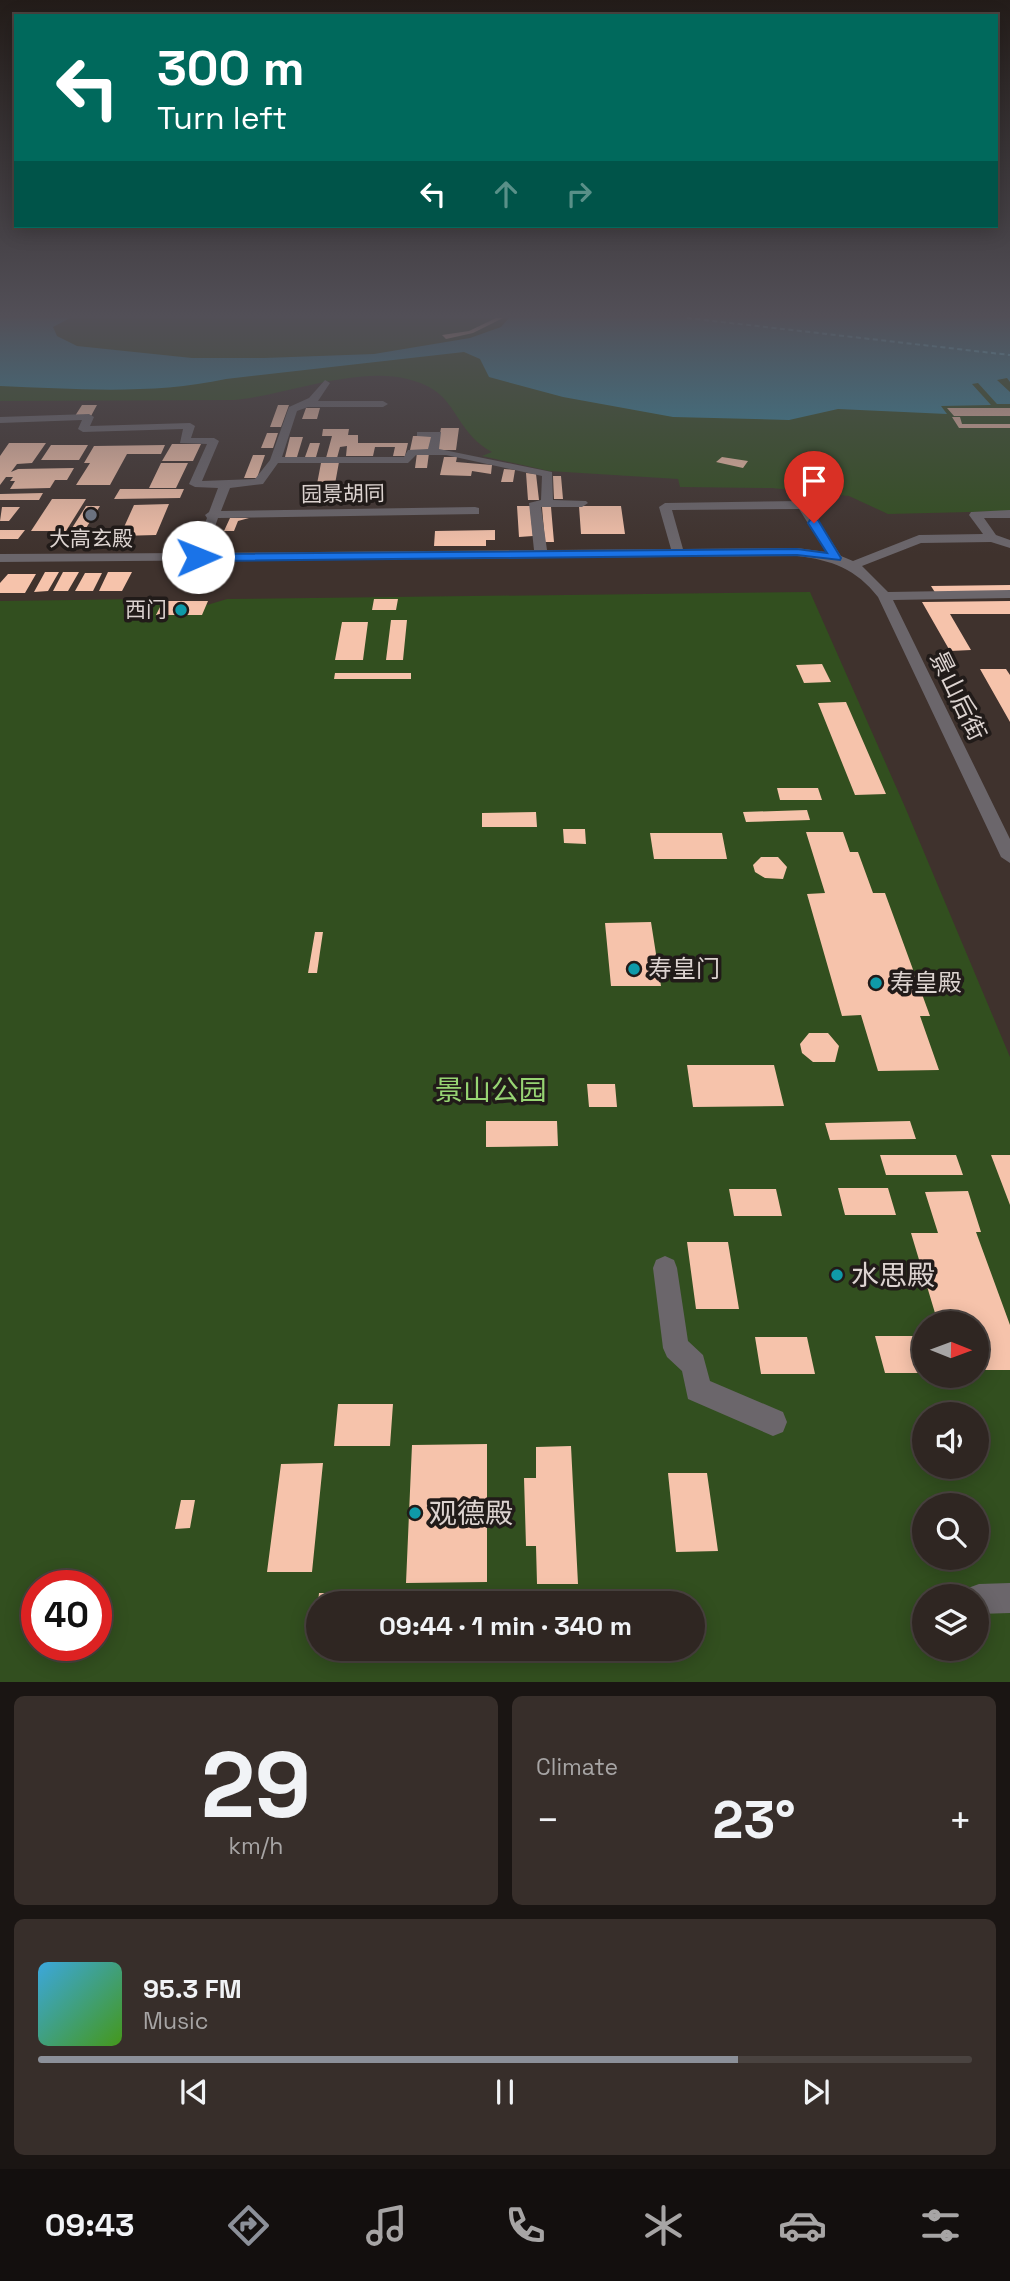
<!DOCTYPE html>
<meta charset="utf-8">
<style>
:root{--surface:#2f2622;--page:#372e2a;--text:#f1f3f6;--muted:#a7a5a5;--line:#4a4340;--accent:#8c9099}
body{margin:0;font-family:"Space Grotesk","Noto Sans SC",sans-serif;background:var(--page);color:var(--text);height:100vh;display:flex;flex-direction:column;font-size:26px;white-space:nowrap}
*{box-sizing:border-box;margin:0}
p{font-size:23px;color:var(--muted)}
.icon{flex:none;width:38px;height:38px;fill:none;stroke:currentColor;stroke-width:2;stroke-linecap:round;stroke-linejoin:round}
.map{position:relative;height:1682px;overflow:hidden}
.drawer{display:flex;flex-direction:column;gap:14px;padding:14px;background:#1a1513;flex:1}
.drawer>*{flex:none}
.top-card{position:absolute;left:14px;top:14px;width:984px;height:214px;border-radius:0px;box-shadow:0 4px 18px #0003,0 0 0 2px var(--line);background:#00695c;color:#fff;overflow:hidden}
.needle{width:46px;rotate:91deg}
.buttons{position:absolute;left:912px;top:1311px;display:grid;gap:14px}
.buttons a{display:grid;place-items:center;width:77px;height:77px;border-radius:50%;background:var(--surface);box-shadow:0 4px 18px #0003,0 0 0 2px var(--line);font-size:35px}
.speed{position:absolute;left:21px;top:1570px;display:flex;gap:14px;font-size:35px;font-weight:700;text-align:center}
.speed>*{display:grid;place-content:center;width:91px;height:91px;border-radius:50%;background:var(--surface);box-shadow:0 4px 18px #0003,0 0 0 2px var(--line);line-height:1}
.speed .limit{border:10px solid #d22;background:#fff;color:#111}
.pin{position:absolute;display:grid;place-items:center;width:60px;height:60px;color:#fff;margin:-72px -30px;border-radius:50% 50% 50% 0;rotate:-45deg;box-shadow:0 0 7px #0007}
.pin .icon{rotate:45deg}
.me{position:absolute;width:77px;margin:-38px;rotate:89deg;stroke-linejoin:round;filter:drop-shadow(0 0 5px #0008)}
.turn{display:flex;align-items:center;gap:24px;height:147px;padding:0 28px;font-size:32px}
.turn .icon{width:91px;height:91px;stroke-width:2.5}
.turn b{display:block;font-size:49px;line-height:60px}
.lanes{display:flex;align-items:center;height:66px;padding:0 28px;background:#0003;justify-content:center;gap:35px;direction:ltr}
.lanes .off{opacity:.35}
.big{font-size:52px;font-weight:800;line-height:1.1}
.drawer .tile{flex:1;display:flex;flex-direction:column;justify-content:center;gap:10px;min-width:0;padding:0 24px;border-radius:10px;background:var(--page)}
.drawer .dial{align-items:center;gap:0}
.dial b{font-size:91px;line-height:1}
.song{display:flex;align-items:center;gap:21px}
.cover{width:84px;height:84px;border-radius:10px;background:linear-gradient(135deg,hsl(200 70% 55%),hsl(100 70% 35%))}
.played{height:7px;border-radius:4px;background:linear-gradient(90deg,var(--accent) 75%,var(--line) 75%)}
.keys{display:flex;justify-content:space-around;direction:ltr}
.heat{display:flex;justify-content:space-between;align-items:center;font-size:38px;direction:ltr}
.drawer .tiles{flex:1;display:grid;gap:14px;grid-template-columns:1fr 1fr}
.tile:last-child{grid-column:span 2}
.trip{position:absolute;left:306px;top:1591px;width:399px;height:70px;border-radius:35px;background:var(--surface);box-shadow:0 4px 18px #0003,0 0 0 2px var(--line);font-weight:800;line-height:70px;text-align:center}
.tabs{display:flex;height:112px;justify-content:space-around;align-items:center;background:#130f0e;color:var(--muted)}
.tabs .icon{width:49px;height:49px}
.tabs .active{color:var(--accent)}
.tabs b{font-size:32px;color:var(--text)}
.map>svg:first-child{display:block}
</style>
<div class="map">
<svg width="1010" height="1683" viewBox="0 0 1010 1683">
<rect width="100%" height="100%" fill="#3f322d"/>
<path fill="#324f1f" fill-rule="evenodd" d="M 0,318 L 1010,318 L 1010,511 L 888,514 L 849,496 L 772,488 L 680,487 L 678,479 L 549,471 L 482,456 L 492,452 C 460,435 457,405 434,390 C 379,355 294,395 234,400 L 0,401 Z
M 810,592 L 905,807 L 1010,1057 L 1010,1682 L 0,1682 L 0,601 L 146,599 L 153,605 L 161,605 L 163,601 L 208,601 L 207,605 L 227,599 ZM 924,1323 L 976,1323 L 976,1376 L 924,1376 ZM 924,1414 L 976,1414 L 976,1466 L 924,1466 ZM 924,1505 L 976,1505 L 976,1558 L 924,1558 ZM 37,1586 L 96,1586 L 96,1645 L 37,1645 ZM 924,1596 L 976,1596 L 976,1648 L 924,1648 ZM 318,1603 L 693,1603 L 693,1648 L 318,1648 Z"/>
<path fill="#358ea6" d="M 0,318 L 70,318 L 53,327 L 57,336 L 77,346 L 192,358 L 264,358 L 374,354 L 470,338 L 501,327 L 509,318 L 1010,318 L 1010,382 L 1007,378 L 997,380 L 1010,392 L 1010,404 L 997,404 L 978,383 L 972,384 L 991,405 L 941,406 L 947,414 L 838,409 L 789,420 L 673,417 L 563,397 L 489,377 L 480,359 L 464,352 L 226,379 C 153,395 75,389 0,386 Z"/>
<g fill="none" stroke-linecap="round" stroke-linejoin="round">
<path stroke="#68ddfe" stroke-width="2" stroke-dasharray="5 3.5" stroke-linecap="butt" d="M 687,318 L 1010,355"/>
</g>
<path fill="#f6c3ab" d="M 496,318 L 503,318 L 473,333 L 446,339 L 442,335 L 469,331 Z
M 82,405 L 97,405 L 91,416 L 75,416 Z
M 278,405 L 289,405 L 281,427 L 270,427 Z
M 306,408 L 320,408 L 317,419 L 302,419 Z
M 947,408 L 1010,408 L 1010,416 L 954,416 Z
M 952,417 L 960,417 L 962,424 L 1010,424 L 1010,428 L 959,428 Z
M 441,428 L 459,428 L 456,450 L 437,450 Z
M 323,429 L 349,429 L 348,435 L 358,435 L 358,443 L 408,443 L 405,456 L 393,456 L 395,447 L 375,447 L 373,456 L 346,456 L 347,446 L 340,447 L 337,458 L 326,458 L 332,436 L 322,436 Z
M 267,433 L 278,433 L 273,448 L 261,448 Z
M 413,436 L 433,436 L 430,450 L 410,450 Z
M 290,437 L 303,437 L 297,457 L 285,457 Z
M 9,443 L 46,443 L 32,463 L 17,464 L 11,472 L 18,469 L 74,468 L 67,480 L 55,480 L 50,488 L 10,489 L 15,481 L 10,481 L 13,477 L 6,477 L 0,485 L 0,456 Z
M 310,443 L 320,443 L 316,457 L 305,457 Z
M 172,444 L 201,444 L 193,461 L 162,461 Z
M 51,445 L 88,445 L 79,460 L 41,460 Z
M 165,445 L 161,454 L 127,454 L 110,485 L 76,485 L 90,463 L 84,463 L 94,446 Z
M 417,453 L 429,453 L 427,468 L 415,468 Z
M 253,455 L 265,455 L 257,478 L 244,478 Z
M 444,457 L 457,457 L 456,462 L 492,465 L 491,474 L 472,471 L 471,476 L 440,475 Z
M 722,457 L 748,461 L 743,468 L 716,462 Z
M 339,462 L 335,484 L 317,484 L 321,463 Z
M 161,463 L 188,463 L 176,488 L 149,488 Z
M 504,469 L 515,470 L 513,482 L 501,482 Z
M 526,473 L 536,474 L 539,500 L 528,500 Z
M 553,476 L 561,476 L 563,499 L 554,499 Z
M 120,489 L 184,489 L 180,498 L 114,499 Z
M 43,493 L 39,500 L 0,500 L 0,494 Z
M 52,499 L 86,499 L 66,531 L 31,531 Z
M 169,504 L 156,535 L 120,536 L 134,505 Z
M 86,506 L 100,506 L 81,536 L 67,536 Z
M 517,506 L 530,506 L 533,536 L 519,537 Z
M 579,506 L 621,506 L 625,534 L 581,534 Z
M 2,507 L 20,507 L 9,521 L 0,521 Z
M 542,507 L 551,507 L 554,542 L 545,542 Z
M 230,518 L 249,518 L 238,521 L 234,531 L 224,531 Z
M 0,530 L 25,530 L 18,539 L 0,539 Z
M 495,530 L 495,540 L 486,540 L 486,546 L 434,546 L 435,531 Z
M 45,572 L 59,572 L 48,591 L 34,592 Z
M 63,572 L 79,572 L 68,591 L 53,591 Z
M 108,572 L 132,572 L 122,591 L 99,591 Z
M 85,573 L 102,573 L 93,591 L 75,591 Z
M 8,574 L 36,574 L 25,593 L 0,593 L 0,583 Z
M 1010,585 L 1010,592 L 936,594 L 931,586 Z
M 374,599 L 398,599 L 396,610 L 372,610 Z
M 163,601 L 208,601 L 202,615 L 156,615 Z
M 1010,601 L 1010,614 L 950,614 L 971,650 L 950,651 L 922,602 Z
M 391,620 L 407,620 L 403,660 L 386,660 Z
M 342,622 L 368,622 L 363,660 L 335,660 Z
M 822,664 L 831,682 L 804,683 L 796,665 Z
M 980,669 L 1006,669 L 1010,675 L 1010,722 Z
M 335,673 L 411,673 L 411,679 L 334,679 Z
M 846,702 L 886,794 L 855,795 L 818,703 Z
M 777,788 L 818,788 L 822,800 L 780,800 Z
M 807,810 L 810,820 L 746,822 L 743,812 Z
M 536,812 L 537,827 L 482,827 L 482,813 Z
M 563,829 L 585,829 L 586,844 L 564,843 Z
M 806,832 L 843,832 L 850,852 L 858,852 L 873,893 L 885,893 L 930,1016 L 920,1016 L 939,1070 L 878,1071 L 861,1015 L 842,1016 L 807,894 L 825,893 Z
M 650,833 L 722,833 L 727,859 L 654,859 Z
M 761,857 L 778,857 L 787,867 L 783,879 L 765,878 L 755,872 L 753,865 Z
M 651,922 L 661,986 L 611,986 L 605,923 Z
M 315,932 L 323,932 L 320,952 L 317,973 L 308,973 Z
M 809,1033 L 828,1033 L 839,1046 L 835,1062 L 813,1062 L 802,1053 L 800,1044 Z
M 687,1065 L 774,1065 L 784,1106 L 693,1107 Z
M 587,1084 L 615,1084 L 617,1107 L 589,1107 Z
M 486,1121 L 557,1121 L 558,1146 L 486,1147 Z
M 910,1121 L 916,1139 L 830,1140 L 825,1123 Z
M 880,1155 L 956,1155 L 963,1175 L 886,1175 Z
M 991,1155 L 1010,1155 L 1010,1205 Z
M 838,1188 L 888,1188 L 896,1215 L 845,1215 Z
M 729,1189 L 776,1189 L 782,1216 L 734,1216 Z
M 968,1191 L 981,1232 L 976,1232 L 1010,1325 L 1010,1370 L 981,1370 L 976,1354 L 976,1323 L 938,1323 L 911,1233 L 938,1233 L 925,1192 Z
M 687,1242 L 728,1242 L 739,1309 L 696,1309 Z
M 875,1336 L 924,1336 L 924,1373 L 885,1373 Z
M 755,1337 L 807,1337 L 815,1374 L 761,1374 Z
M 338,1404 L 393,1404 L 390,1446 L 334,1446 Z
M 487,1444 L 487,1582 L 406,1583 L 412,1445 Z
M 571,1446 L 578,1584 L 537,1584 L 536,1546 L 526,1546 L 524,1478 L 536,1478 L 536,1447 Z
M 323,1463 L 312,1572 L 267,1572 L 281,1464 Z
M 668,1473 L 707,1473 L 718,1551 L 676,1552 Z
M 181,1500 L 195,1500 L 190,1528 L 175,1529 Z
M 319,1593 L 380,1593 L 380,1603 L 318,1603 Z"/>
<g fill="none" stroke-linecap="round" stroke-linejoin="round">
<path fill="#6b666b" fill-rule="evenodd" d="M 325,380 L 330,383 L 318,401 L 383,401 L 388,404 L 383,407 L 308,407 L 297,411 L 282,457 L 404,457 L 408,450 L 428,449 L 431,437 L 417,436 L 417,432 L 441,432 L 439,449 L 552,472 L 553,500 L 586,501 L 588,503 L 582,507 L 541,507 L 547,550 L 671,549 L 659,507 L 665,503 L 803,501 L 807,503 L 841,556 L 853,561 L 919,535 L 983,534 L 969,515 L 971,512 L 1010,510 L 1010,518 L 984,518 L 996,535 L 1010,540 L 1010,548 L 991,542 L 921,543 L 862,566 L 888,592 L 1010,590 L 1010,598 L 893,600 L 1010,839 L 1010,863 L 1001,857 L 878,597 C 856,569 832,560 797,556 L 0,562 L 0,554 L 193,553 L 207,518 L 205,515 L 209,512 L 218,488 L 195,487 L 189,484 L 207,444 L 180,443 L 183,429 L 83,432 L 78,429 L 82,420 L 0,423 L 0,417 L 89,414 L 94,417 L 90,426 L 190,423 L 195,426 L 191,438 L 214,438 L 219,441 L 202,481 L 255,479 L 270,460 L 289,407 L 309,398 ZM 416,455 L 446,455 L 542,476 L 541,500 L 529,503 L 534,550 L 206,553 L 218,518 L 479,514 L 479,508 L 475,507 L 221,511 L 230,488 L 263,484 L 278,463 L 408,463 ZM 799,509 L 826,552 L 797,548 L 683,549 L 672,510 Z
M 665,1256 L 674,1260 L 677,1268 L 688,1341 L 703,1355 L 710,1381 L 783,1412 L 787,1422 L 783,1432 L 773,1436 L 688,1399 L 682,1371 L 667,1357 L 663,1348 L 653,1268 L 656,1260 Z
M 1010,1583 L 1010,1613 L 979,1614 L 976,1613 L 976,1596 L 965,1596 L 968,1588 L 979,1584 Z"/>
</g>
<linearGradient id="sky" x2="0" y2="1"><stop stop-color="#231c19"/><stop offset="0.57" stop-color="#524f57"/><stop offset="1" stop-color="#524f57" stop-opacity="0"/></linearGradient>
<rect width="1010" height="554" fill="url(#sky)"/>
<path fill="#1a73e8" stroke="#114b97" stroke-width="2" d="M 810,520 L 818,520 L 841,558 L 840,560 L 797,555 L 198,561 L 193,557 L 198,554 L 797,549 L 827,553 L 808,523 Z"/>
<circle fill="#6b7280" stroke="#211b19" stroke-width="2.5" cx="91" cy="515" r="7"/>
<g fill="#0f9aa8" stroke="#211b19" stroke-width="2.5">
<circle cx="181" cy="610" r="7"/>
<circle cx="634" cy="969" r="7"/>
<circle cx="876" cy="983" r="7"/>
<circle cx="837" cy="1275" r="7"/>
<circle cx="415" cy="1513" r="7"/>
</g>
<g text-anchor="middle" stroke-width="7" stroke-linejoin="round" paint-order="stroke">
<g font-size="21" fill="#dcd3d0" stroke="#211b19">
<text transform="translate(343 494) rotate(-1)" y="7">园景胡同</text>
</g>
<g font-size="21" fill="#dcd3d0" stroke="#211b19">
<text x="91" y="546">大高玄殿</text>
<text x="167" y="617" text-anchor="end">西门</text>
</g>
<g font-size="24" fill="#dcd3d0" stroke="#211b19">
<text transform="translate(958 696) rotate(64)" y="8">景山后街</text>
</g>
<g font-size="24" fill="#dcd3d0" stroke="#211b19" text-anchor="start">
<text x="648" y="977">寿皇门</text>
<text x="890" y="991">寿皇殿</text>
</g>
<g font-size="28" fill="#97d473" stroke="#211b19">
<text x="491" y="1100">景山公园</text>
</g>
<g font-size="28" fill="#dcd3d0" stroke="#211b19" text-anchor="start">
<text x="851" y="1285">水思殿</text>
<text x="429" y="1523">观德殿</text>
</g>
</g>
</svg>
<div class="buttons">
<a><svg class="needle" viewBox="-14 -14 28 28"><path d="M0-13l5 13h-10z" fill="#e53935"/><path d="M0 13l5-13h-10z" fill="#a7a5a5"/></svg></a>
<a><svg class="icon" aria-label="sound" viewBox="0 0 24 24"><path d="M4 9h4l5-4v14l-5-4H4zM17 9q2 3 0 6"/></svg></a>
<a><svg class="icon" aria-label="search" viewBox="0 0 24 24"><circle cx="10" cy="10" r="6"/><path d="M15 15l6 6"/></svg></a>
<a><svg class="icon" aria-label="layers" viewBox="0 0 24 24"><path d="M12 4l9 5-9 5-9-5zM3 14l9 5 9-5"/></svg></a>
</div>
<div class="speed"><div class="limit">40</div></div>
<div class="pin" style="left:814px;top:523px;background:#d93025"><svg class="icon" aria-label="arrive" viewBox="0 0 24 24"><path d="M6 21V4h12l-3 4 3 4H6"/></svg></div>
<svg class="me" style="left:198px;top:557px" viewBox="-20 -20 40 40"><circle r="19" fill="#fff"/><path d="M0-13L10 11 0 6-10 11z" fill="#1a73e8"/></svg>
<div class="trip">09:44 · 1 min · 340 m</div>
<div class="top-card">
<div class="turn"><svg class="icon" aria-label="left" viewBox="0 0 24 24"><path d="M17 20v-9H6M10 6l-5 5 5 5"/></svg><div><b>300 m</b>Turn left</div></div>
<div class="lanes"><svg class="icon" aria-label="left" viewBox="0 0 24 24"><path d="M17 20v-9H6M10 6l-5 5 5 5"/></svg><svg class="icon off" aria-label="ahead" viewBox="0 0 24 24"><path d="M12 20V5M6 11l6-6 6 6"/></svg><svg class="icon off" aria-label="right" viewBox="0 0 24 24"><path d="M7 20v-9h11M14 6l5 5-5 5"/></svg></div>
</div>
</div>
<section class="drawer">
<div class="tiles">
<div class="tile dial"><b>29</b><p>km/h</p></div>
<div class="tile"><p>Climate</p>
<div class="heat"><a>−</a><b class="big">23°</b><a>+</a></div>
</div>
<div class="tile">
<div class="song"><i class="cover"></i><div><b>95.3 FM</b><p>Music</p></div></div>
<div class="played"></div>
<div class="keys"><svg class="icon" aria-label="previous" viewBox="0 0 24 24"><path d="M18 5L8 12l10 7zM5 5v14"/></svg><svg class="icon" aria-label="pause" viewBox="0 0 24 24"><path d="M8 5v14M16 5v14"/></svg><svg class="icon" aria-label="next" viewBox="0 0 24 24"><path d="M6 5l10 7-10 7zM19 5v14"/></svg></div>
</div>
</div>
</section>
<nav class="tabs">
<b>09:43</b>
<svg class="icon active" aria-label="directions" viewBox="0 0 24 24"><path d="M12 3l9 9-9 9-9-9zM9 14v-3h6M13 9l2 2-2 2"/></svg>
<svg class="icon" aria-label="music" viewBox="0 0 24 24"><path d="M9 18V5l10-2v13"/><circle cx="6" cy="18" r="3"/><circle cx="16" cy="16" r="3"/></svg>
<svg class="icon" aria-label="phone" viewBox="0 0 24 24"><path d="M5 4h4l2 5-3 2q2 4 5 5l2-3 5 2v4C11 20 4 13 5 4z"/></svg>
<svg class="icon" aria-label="climate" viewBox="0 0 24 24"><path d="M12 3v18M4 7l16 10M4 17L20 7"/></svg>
<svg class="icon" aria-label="car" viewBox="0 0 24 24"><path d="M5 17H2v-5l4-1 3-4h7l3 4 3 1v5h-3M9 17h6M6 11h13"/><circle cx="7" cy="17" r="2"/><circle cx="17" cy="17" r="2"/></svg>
<svg class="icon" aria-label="filters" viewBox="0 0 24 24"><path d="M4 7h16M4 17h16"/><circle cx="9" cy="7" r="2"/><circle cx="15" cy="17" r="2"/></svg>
</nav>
